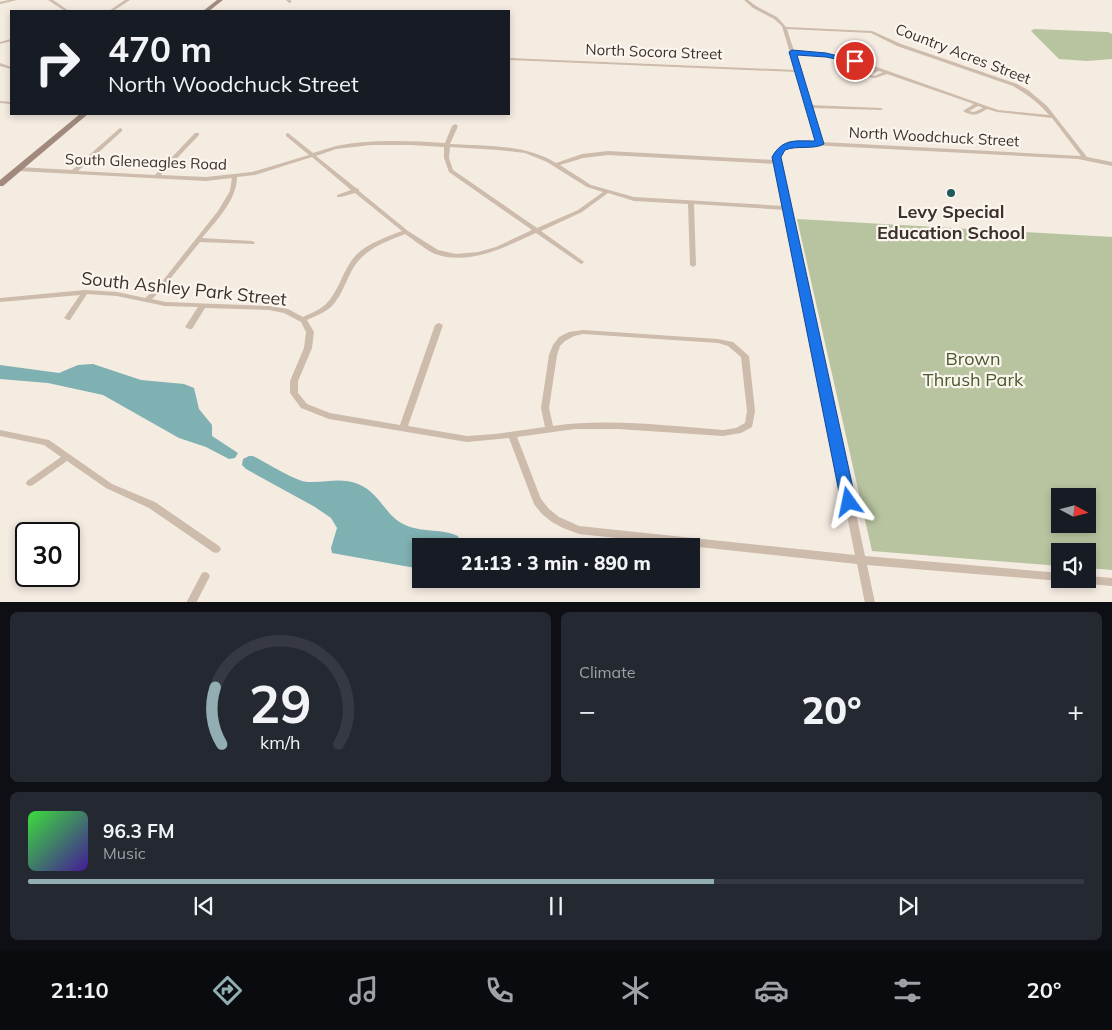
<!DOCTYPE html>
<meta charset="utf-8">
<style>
:root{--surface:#171b24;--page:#242831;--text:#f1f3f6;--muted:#9ea1a6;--line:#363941;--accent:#92aeb2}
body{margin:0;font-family:Mulish,sans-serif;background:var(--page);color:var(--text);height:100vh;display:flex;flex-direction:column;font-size:19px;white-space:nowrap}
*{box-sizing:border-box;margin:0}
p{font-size:16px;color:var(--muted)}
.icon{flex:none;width:28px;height:28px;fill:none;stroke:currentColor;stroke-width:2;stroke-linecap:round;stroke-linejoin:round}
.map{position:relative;height:602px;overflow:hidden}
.side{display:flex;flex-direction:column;gap:10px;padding:10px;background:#0d0f14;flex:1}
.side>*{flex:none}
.top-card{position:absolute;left:10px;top:10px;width:500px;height:105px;border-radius:0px;box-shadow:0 2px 8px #0003;background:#171b24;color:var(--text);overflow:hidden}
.needle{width:32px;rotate:97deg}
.buttons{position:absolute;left:1051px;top:488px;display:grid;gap:10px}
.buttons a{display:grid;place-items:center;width:45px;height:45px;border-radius:0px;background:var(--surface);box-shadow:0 2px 8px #0003;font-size:25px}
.speed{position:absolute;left:15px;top:522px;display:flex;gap:10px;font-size:25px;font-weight:700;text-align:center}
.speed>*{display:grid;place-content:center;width:65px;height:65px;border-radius:50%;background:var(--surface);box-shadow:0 2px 8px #0003;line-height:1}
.speed .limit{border:2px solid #111;border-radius:8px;background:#fff;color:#111}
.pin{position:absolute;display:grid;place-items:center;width:42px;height:42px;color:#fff;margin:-21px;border:2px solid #fff;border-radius:50%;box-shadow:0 1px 5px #0007}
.me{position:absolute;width:55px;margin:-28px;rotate:348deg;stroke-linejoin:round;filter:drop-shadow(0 0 4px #0008)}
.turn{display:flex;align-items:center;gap:18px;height:105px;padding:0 15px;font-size:22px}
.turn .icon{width:65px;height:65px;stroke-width:2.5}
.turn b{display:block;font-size:35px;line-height:42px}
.big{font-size:38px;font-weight:800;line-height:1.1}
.side .widget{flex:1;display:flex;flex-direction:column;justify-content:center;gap:8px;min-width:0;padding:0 18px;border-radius:8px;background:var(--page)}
.side .dial{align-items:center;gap:0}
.dial svg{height:130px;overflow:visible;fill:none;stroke:var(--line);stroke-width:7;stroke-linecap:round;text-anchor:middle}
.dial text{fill:var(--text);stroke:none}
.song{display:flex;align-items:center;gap:15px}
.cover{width:60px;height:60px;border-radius:8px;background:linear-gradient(135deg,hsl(120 70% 55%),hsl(260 70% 35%))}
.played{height:5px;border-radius:2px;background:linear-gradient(90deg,var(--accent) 65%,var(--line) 65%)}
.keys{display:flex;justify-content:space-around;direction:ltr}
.heat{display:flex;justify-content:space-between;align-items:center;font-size:28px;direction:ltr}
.side .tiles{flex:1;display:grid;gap:10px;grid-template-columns:1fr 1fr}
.widget:last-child{grid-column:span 2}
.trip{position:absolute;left:412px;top:538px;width:288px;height:50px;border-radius:0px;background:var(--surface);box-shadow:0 2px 8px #0003;font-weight:800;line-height:50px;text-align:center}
.tab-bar{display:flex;height:80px;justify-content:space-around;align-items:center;background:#090b0e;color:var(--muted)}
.tab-bar .icon{width:35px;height:35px}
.tab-bar .current{color:var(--accent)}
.tab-bar b{font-size:22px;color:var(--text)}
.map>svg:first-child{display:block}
</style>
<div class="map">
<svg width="1112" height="603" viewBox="0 0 1112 603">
<rect width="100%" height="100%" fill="#f4ebe1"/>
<path fill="#b8c4a0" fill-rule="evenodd" d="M 1034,29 L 1108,32 L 1112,34 L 1112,59 L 1087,61 L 1059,59 L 1031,31 Z
M 797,219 L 1112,237 L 1112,570 L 1088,568 L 1088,551 L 1060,551 L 1060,566 L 872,551 ZM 1060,496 L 1088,496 L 1088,524 L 1060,524 Z"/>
<path fill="#7fb0b2" d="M 93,364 L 141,380 L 184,384 L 194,388 L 199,409 L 212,425 L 212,436 L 238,453 L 235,458 L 229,459 L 206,447 L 179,438 L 103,395 L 48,383 L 0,379 L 0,365 L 59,373 L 78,365 Z
M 249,456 L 253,456 C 265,462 297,482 308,482 C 326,483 340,477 358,484 C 379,492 385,515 403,524 C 420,533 441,528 458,536 L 462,546 L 421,546 L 421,569 L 332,553 L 331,548 L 337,528 L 331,518 L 315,507 L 246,469 L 242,465 L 243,459 Z"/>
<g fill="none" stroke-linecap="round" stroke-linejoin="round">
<path fill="#cdbbac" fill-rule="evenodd" d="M 9,0 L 17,0 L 0,4 L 0,2 Z
M 48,0 L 53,0 L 69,11 L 65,11 Z
M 125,0 L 130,0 L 113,11 L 109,11 Z
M 286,0 L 290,0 L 292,2 L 289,3 Z
M 744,0 L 748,0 L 756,6 L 777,17 L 786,27 L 872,31 L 901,44 L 1017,84 L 1028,90 L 1047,106 L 1087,157 L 1112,162 L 1112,166 L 1078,159 L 810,145 C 799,145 790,145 781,152 L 781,162 L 865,556 L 1060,573 L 1060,579 L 1064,579 L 1063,580 L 1060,581 L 867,565 L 875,603 L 865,603 L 857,564 L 579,534 L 563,528 L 552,522 L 542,514 L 534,504 L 509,438 L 467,442 L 329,419 L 301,408 L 290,393 L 290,381 L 304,348 L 306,332 L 301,322 L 284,313 L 269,310 L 205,308 L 192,329 L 189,329 L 185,327 L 198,307 L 165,306 L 117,296 L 87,294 L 70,320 L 68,320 L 64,318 L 80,295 L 0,302 L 0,298 L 85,290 L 117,292 L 145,298 L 157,288 L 218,211 L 230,191 L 232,178 L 206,181 L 18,171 L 15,169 L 18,167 L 72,170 L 120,128 L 122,129 L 122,131 L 78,171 L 155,175 L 195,133 L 199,133 L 199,135 L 161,175 L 206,177 L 252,172 L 309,155 L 286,136 L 286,134 L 288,133 L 313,153 C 321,151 328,148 336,146 C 372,139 409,141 445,143 L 452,126 L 455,124 L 458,126 L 450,144 C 485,146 525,144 556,163 L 582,154 L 608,151 L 775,160 L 775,152 C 786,141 802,141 817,142 L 796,72 L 509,60 L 509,58 L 795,70 L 782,26 L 774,19 L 753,8 ZM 787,29 L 871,33 L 897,46 L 1013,86 C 1027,94 1039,103 1049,115 L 998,110 L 857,60 L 826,54 L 794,51 ZM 795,54 C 823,56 846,59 874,69 L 863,74 L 863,76 L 875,78 L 887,74 L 974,104 L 963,111 C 974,117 977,115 987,109 L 997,112 L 1052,118 L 1081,156 L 822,142 L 811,108 L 881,110 L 883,109 L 881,108 L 810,105 ZM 878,71 L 883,72 L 875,76 L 870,75 ZM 978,106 L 983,108 L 974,112 L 969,111 ZM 371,145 L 410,145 L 444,147 L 444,158 L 449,172 L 532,230 L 496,247 L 478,252 L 456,254 L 438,250 L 408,231 L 359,191 L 359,189 L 356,188 L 316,156 L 336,149 ZM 450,147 L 498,150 L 525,153 L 547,162 L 587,187 L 603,192 L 578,210 L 537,228 L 453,170 L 449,158 ZM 608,155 L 776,164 L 784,206 L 634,197 L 591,185 L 560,165 L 583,158 ZM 312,157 L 351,190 L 337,195 L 337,197 L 341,197 L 355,193 L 402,231 C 386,237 369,243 357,254 C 343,268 340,290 326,304 C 320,310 311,313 303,317 L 288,309 L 269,306 L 165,302 L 152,299 L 161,290 L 200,242 L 254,244 L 255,243 L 254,242 L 252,241 L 202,238 C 216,221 237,200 237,177 L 255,175 ZM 608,193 L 634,201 L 688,204 L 690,265 L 693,267 L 696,265 L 694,204 L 785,210 L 855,555 L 579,526 L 559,517 L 549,509 L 541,499 L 517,437 L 575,429 L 618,429 L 723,436 L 741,433 L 752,427 L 755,411 L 749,356 L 733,342 L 718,339 L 583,330 L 569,332 L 559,337 L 553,345 L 549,355 L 541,408 L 545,427 L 495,434 L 467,436 L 408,426 L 443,325 L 439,323 L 435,325 L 400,425 L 330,413 L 307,404 L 298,393 L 298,381 L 312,348 L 314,332 L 307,320 C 315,316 324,313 331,307 C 345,293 347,272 361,258 C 373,246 390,240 405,234 C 414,240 426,250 435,254 C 470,266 505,247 536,233 L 581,264 L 583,263 L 584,262 L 583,261 L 541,231 L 582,212 ZM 583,334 L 718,343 L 728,346 L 741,357 L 747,411 L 745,423 L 736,428 L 723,430 C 667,426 609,418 553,426 L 549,408 L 557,355 L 560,346 L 565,341 L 574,336 Z
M 11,39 L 11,41 L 0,44 L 0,42 Z
M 0,63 L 11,67 L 11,69 L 0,66 Z
M 0,101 L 11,102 L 11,104 L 0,103 Z
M 0,430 L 49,440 L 112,484 L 155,502 L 219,546 L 221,549 L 219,552 L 216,553 L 213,552 L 149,508 L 106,488 L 67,461 L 33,485 L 30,486 L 27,485 L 26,483 L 27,481 L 61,457 L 44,445 L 0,436 Z
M 205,572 L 208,573 L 210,576 L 196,603 L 186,603 L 202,573 Z
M 1088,576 L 1112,578 L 1112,586 L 1075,583 L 1072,582 L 1070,579 L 1088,579 Z"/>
<path fill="#a18a7d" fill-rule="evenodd" d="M 217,0 L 223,0 L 209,11 L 203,11 Z
M 80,114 L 88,114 L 3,186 L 0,186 L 0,180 Z"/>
</g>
<path fill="#1a73e8" stroke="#114b97" d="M 792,50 L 826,53 L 859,61 L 855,63 L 826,57 L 797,55 L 824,144 C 814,150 797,145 785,150 L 781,157 L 856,502 L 854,506 L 849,508 L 844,506 L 841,502 L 772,157 C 783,138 795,141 815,141 L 789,52 Z"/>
<circle fill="#1f5a5e" stroke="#fbf5ee" stroke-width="2" cx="951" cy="193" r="5"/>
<g text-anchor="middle" stroke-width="4.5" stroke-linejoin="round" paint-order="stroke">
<g font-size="15" fill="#3b302b" stroke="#fbf5ee">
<text transform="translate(654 52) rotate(2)" y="5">North Socora Street</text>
<text transform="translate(963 54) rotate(21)" y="5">Country Acres Street</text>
<text transform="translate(934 137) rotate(3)" y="5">North Woodchuck Street</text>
<text transform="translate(146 162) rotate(2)" y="5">South Gleneagles Road</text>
</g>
<g font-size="18" font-weight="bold" fill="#3b302b" stroke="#fbf5ee">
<text x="951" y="218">Levy Special<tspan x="951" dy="21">Education School</tspan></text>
</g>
<g font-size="18" fill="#3b302b" stroke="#fbf5ee">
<text transform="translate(184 289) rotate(6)" y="6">South Ashley Park Street</text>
</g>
<g font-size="18" fill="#4a5a2e" stroke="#fbf5ee">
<text x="973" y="365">Brown<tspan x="973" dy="21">Thrush Park</tspan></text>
</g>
</g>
</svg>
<div class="buttons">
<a><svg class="needle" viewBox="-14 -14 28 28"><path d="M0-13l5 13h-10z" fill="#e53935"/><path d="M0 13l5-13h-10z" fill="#9ea1a6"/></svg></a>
<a><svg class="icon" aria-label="sound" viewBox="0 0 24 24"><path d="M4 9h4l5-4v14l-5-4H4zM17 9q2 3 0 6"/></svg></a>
</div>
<div class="speed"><div class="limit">30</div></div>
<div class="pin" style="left:855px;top:61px;background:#d93025"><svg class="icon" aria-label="arrive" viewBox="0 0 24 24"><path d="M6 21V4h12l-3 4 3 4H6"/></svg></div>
<svg class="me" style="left:849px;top:502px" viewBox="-20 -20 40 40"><path d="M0-17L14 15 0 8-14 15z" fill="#1a73e8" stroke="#fff" stroke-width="4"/></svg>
<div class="trip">21:13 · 3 min · 890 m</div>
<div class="top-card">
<div class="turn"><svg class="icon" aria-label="right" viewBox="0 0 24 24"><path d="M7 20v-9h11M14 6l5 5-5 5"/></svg><div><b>470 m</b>North Woodchuck Street</div></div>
</div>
</div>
<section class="side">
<div class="tiles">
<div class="widget dial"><svg viewBox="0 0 100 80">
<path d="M14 69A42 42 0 1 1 86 69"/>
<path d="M14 69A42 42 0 0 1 10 34" stroke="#92aeb2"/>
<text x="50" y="56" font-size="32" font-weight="700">29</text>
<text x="50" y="72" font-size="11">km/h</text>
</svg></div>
<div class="widget"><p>Climate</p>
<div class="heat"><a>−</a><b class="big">20°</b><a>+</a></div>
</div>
<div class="widget">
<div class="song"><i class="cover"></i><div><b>96.3 FM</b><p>Music</p></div></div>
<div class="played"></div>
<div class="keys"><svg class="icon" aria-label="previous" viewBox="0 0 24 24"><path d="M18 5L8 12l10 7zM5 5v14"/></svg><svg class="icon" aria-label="pause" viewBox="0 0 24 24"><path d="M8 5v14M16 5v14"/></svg><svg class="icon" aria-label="next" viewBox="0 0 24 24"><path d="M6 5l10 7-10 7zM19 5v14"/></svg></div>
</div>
</div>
</section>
<nav class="tab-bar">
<b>21:10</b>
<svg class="icon current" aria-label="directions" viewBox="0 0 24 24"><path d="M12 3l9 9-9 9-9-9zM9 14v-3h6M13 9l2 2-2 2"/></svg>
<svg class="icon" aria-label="music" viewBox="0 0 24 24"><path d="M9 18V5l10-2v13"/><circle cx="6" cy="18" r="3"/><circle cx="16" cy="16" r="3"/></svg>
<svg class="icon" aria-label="phone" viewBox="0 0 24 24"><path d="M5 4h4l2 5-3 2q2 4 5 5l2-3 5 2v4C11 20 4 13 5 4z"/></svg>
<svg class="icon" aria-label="climate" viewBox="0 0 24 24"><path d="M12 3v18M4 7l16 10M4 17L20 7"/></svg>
<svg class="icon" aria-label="car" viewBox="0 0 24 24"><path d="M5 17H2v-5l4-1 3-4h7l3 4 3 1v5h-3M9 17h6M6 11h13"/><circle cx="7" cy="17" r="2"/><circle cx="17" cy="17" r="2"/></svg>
<svg class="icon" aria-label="filters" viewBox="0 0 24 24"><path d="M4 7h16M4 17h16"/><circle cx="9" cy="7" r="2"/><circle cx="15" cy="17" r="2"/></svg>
<b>20°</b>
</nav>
